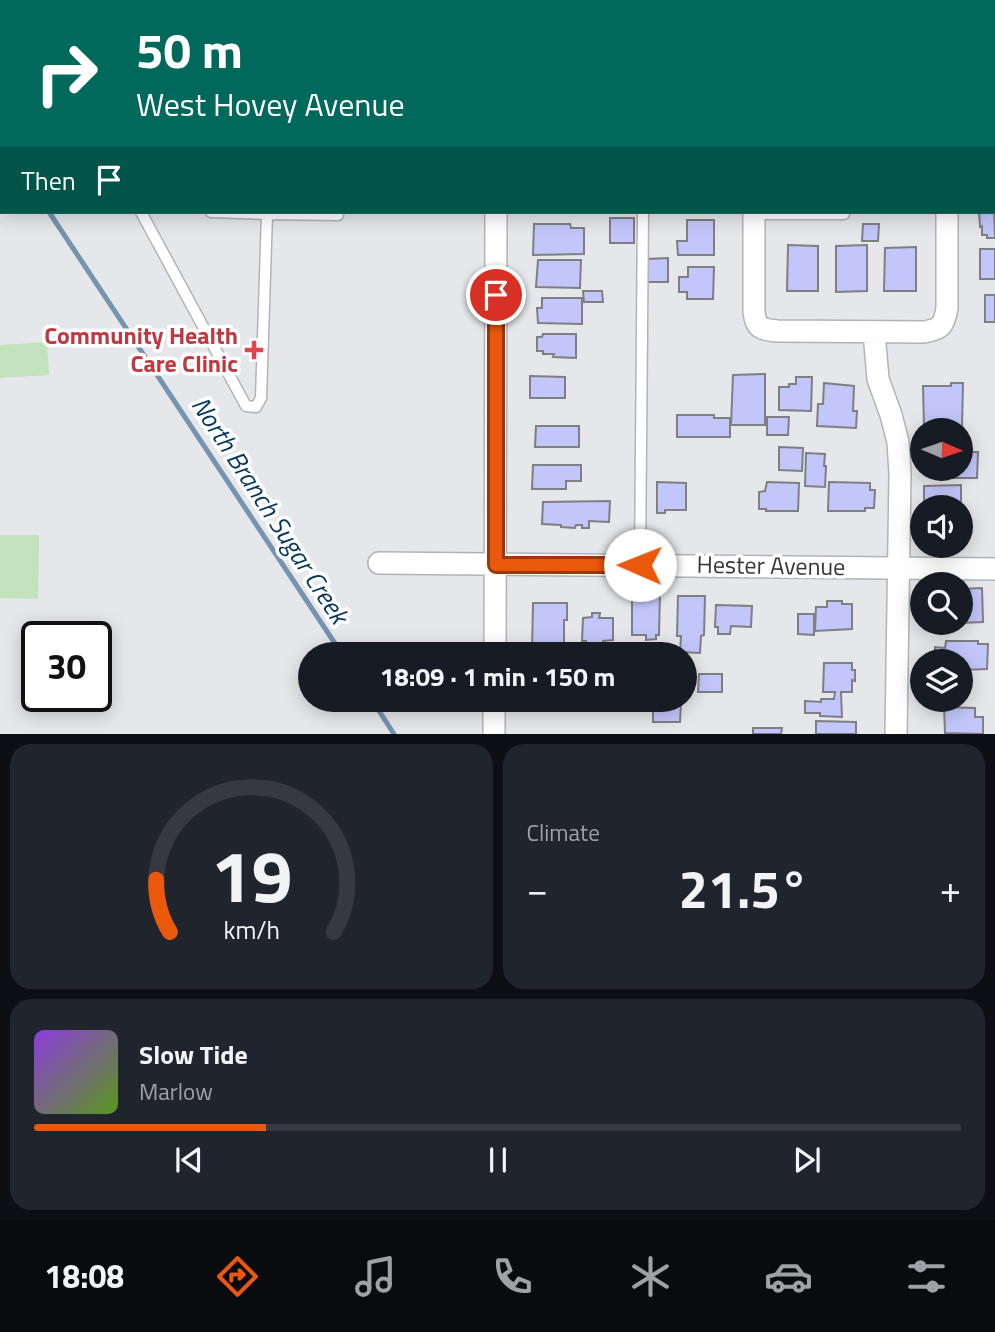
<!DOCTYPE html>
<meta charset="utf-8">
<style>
:root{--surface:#171b24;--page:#20242c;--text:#f1f3f6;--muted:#9ea1a6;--line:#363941;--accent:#ea580c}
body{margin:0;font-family:"Titillium Web",sans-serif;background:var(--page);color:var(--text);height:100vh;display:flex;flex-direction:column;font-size:26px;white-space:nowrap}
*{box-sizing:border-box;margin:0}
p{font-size:23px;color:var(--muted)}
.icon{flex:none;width:38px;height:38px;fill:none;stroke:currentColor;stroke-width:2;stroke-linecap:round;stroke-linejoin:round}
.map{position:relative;height:734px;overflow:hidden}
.details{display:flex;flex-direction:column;gap:10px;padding:10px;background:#0d0f14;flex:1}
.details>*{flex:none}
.guide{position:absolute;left:0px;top:0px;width:996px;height:214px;box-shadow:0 4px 18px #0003;background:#00695c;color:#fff;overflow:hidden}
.needle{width:46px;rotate:92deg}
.fabs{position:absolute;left:910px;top:418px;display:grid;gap:14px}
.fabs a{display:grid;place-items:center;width:63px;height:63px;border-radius:50%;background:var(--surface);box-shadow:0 4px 18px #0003;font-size:35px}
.speed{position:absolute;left:21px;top:621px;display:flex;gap:14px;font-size:35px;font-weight:700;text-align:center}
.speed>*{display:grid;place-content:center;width:91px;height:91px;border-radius:50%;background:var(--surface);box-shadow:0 4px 18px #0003;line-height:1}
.speed .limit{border:4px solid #111;border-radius:10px;background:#fff;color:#111}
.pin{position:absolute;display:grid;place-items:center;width:60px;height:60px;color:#fff;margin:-30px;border:4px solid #fff;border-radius:50%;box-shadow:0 2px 7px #0007}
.me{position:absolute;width:77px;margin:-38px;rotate:271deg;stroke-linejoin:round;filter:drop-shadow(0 0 5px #0008)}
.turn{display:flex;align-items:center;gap:24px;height:147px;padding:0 21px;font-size:32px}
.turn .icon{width:91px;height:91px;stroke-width:2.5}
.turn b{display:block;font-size:49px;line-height:60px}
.then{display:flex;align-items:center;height:66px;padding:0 21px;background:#0003;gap:14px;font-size:26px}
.big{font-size:52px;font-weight:700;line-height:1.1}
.details .tile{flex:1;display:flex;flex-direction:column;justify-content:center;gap:10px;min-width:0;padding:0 24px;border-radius:21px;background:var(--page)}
.details .dial{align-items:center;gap:0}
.dial svg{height:182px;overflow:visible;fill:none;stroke:var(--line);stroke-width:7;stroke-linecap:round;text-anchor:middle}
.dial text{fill:var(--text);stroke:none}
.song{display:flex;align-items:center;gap:21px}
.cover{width:84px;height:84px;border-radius:10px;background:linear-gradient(135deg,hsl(270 70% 55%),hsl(90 70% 35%))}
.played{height:7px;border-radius:4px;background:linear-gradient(90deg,var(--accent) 25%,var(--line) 25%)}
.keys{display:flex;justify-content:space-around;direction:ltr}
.heat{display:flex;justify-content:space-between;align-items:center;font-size:38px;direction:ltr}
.details .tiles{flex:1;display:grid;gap:10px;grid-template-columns:1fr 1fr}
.tile:last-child{grid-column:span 2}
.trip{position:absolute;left:298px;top:642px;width:399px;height:70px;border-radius:35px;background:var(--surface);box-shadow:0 4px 18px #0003;font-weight:700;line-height:70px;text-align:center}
.menu{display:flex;height:112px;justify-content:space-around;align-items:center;background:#090b0e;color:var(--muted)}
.menu .icon{width:49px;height:49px}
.menu .current{color:var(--accent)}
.menu b{font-size:32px;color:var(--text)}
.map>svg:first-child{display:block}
</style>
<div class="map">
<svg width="995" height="734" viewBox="0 0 995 734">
<rect width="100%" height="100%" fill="#e6e7ea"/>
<path fill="#c2e2bb" d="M 47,342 L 49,375 L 0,378 L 0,345 Z
M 0,535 L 39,535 L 38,599 L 0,598 Z"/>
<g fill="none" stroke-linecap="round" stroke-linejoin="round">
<path stroke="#7693af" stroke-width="5" d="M 0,136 L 2,138
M 49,212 L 342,654
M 372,700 L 394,734"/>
</g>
<path fill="#c3c6fa" stroke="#7e7f82" stroke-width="2" d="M 994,210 L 995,238 L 987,238 L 987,235 L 982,235 L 982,226 L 980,227 L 979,212 L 994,212 Z
M 610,218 L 634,218 L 634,243 L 610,243 Z
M 687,220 L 714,220 L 714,255 L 678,255 L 677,241 L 687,241 Z
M 534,224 L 570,224 L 571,228 L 584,228 L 584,254 L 533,255 Z
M 863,224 L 879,224 L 878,241 L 862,241 Z
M 788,245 L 818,246 L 818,291 L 787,291 Z
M 867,245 L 867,291 L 836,292 L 836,246 Z
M 916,247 L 916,291 L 884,291 L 885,248 Z
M 980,249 L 995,249 L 995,279 L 980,279 Z
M 668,258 L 668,282 L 646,282 L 647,259 Z
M 538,260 L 581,260 L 580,288 L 536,287 Z
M 688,267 L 714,267 L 713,299 L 687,299 L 687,292 L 679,292 L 679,277 L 688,277 Z
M 583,291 L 602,291 L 603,302 L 584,302 Z
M 985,295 L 995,295 L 995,322 L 985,322 Z
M 542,298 L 582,298 L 582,324 L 538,323 L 537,308 L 542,308 Z
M 543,334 L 576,334 L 576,358 L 553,357 L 554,354 L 543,354 L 543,351 L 537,351 L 537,337 L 542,337 Z
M 765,374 L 765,425 L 731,425 L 733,375 Z
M 530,376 L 565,377 L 565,398 L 530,398 Z
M 796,377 L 812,377 L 811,411 L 779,410 L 779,387 L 789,387 L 789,384 L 796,384 Z
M 824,383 L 854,386 L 853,411 L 857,411 L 856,428 L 817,426 L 818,404 L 823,404 Z
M 951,383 L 963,383 L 962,428 L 924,428 L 923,386 L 951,386 Z
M 677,415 L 714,415 L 714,418 L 730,418 L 730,437 L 677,437 Z
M 767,417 L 789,417 L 788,435 L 767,435 Z
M 536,426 L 579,426 L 579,447 L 535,447 Z
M 779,447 L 803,448 L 802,471 L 779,470 Z
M 961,452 L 978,452 L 977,478 L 950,478 L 950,469 L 961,469 Z
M 806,453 L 825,454 L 824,466 L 826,466 L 825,487 L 805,486 Z
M 533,465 L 581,465 L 581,481 L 566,481 L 566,489 L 532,489 Z
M 657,482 L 686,483 L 686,510 L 665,510 L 665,513 L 657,513 Z
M 767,482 L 799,483 L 798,511 L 766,511 L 766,509 L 759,509 L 759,492 L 765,491 Z
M 829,482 L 870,483 L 870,490 L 875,490 L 874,508 L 865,508 L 865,511 L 828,511 Z
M 961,485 L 961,514 L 961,508 L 924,508 L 924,486 Z
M 610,501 L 609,522 L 589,521 L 589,528 L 582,528 L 582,525 L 576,525 L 575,528 L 561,527 L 561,525 L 542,524 L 543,502 Z
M 982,588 L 983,622 L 961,623 L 961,589 Z
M 632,592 L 660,592 L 659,635 L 656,635 L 656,639 L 646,640 L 646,635 L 632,635 Z
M 678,596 L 705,596 L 704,635 L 701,636 L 700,653 L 680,652 L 681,636 L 677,636 Z
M 827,601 L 842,601 L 842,604 L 852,604 L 852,629 L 815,631 L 816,607 L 827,607 Z
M 533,603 L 567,603 L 567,620 L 564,620 L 564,652 L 532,651 Z
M 716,605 L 752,606 L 751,627 L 731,626 L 730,634 L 718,634 L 718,627 L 715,627 Z
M 592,613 L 600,613 L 599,618 L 613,618 L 613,640 L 603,641 L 603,654 L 586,654 L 586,641 L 582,641 L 583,618 L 592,617 Z
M 798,614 L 814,614 L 814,635 L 798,634 Z
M 946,641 L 978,641 L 978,644 L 988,644 L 987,669 L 961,670 L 961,662 L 936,662 L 935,647 L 945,648 Z
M 824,663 L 852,663 L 852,670 L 855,670 L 855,681 L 852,680 L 852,692 L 841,692 L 842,717 L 820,716 L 820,713 L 805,713 L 805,701 L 821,702 L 821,699 L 834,699 L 835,692 L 823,692 Z
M 699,674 L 722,674 L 722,692 L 698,692 Z
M 653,703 L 681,703 L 680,722 L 653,722 Z
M 944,707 L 975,708 L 975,717 L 983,717 L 983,734 L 945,733 Z
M 816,721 L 856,722 L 856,734 L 816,734 Z
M 753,728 L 782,728 L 781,734 L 753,734 Z"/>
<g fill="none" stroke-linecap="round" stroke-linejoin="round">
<g stroke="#b2b3b7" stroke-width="13">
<path id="lane" d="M 312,2 L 318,0
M 645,2 L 645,0
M 141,212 L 246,406 L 256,407 L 261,398 L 267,214 L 211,212
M 267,214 L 338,215
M 754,214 L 844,214
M 640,565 L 643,212"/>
</g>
<g stroke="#b2b3b7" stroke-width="24">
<path id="street" d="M 896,0 L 900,2
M 498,2 L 498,0
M 755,2 L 755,0
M 754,212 L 754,312 C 756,329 761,329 777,331 L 924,332 C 942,329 944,325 947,308 L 947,212
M 874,332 L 878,379 L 891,415 L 898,442 L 900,473 L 896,734
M 379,563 L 995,569
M 495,654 L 496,212
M 494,734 L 494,700"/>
</g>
<use href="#lane" stroke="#fff" stroke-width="10"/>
<use href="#street" stroke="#fff" stroke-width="21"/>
</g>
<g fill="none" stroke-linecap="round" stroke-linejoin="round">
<g stroke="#983908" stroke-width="18">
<path id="route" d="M 496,295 L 496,565 L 640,565"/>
</g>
<use href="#route" stroke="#ea580c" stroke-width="12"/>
</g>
<path fill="#e0444e" stroke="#fff" stroke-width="2.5" d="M250.5 339.5h7v7h7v7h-7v7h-7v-7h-7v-7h7z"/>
<g text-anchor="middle" stroke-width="7" stroke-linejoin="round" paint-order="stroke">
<g font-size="24" font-weight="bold" fill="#be3a42" stroke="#fff" text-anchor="end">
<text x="238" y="344">Community Health<tspan x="238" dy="28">Care Clinic</tspan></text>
</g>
<g font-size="24" fill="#373739" stroke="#fff">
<text transform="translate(771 566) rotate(1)" y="8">Hester Avenue</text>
</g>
<g font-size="26" font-style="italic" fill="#04375b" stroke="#fff">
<text transform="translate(270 510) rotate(57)" y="9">North Branch Sugar Creek</text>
</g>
</g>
</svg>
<div class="fabs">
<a><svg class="needle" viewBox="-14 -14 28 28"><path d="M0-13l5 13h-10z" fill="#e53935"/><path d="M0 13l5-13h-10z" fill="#9ea1a6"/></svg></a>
<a><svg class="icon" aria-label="sound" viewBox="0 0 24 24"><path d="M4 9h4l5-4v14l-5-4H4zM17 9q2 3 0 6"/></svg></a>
<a><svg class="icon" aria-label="search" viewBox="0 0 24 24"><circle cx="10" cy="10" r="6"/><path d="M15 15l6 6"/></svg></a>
<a><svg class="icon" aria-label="layers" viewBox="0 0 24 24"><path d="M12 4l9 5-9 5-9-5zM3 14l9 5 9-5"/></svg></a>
</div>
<div class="speed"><div class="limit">30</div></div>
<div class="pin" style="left:496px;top:295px;background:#d93025"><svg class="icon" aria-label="arrive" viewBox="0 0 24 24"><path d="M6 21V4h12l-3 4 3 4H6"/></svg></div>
<svg class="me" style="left:640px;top:565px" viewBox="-20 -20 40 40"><circle r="19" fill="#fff"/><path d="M0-13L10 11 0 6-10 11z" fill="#ea580c"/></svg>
<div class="trip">18:09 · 1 min · 150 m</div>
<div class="guide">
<div class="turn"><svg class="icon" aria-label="right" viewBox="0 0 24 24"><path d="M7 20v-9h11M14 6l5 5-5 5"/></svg><div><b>50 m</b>West Hovey Avenue</div></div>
<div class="then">Then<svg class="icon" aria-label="arrive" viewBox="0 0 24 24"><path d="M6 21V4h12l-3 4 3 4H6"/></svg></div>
</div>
</div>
<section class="details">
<div class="tiles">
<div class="tile dial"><svg viewBox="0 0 100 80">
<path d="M14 69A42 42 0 1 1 86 69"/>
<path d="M14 69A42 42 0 0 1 8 46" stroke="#ea580c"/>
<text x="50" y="56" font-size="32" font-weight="700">19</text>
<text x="50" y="72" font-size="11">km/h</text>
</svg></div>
<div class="tile"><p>Climate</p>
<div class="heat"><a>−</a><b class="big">21.5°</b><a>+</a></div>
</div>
<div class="tile">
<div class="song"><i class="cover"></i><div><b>Slow Tide</b><p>Marlow</p></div></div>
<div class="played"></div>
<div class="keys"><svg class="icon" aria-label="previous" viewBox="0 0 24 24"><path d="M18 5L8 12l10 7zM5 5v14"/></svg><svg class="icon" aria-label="pause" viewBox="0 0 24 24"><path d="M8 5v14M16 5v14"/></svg><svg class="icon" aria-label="next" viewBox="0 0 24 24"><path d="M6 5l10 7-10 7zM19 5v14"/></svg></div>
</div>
</div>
</section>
<nav class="menu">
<b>18:08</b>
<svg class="icon current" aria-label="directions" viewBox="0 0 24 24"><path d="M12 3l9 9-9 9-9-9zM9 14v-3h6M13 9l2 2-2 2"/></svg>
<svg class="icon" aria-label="music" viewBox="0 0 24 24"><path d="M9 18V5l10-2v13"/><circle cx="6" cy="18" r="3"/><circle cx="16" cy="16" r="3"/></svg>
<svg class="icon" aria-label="phone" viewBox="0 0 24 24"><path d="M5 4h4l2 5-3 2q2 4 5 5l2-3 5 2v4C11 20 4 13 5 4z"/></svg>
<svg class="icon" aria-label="climate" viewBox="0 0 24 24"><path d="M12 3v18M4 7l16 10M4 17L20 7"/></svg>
<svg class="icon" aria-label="car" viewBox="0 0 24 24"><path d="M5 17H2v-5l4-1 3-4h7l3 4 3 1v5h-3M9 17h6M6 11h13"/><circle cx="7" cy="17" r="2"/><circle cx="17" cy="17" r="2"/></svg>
<svg class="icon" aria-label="filters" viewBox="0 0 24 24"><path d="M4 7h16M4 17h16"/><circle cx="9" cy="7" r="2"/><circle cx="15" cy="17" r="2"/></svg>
</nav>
